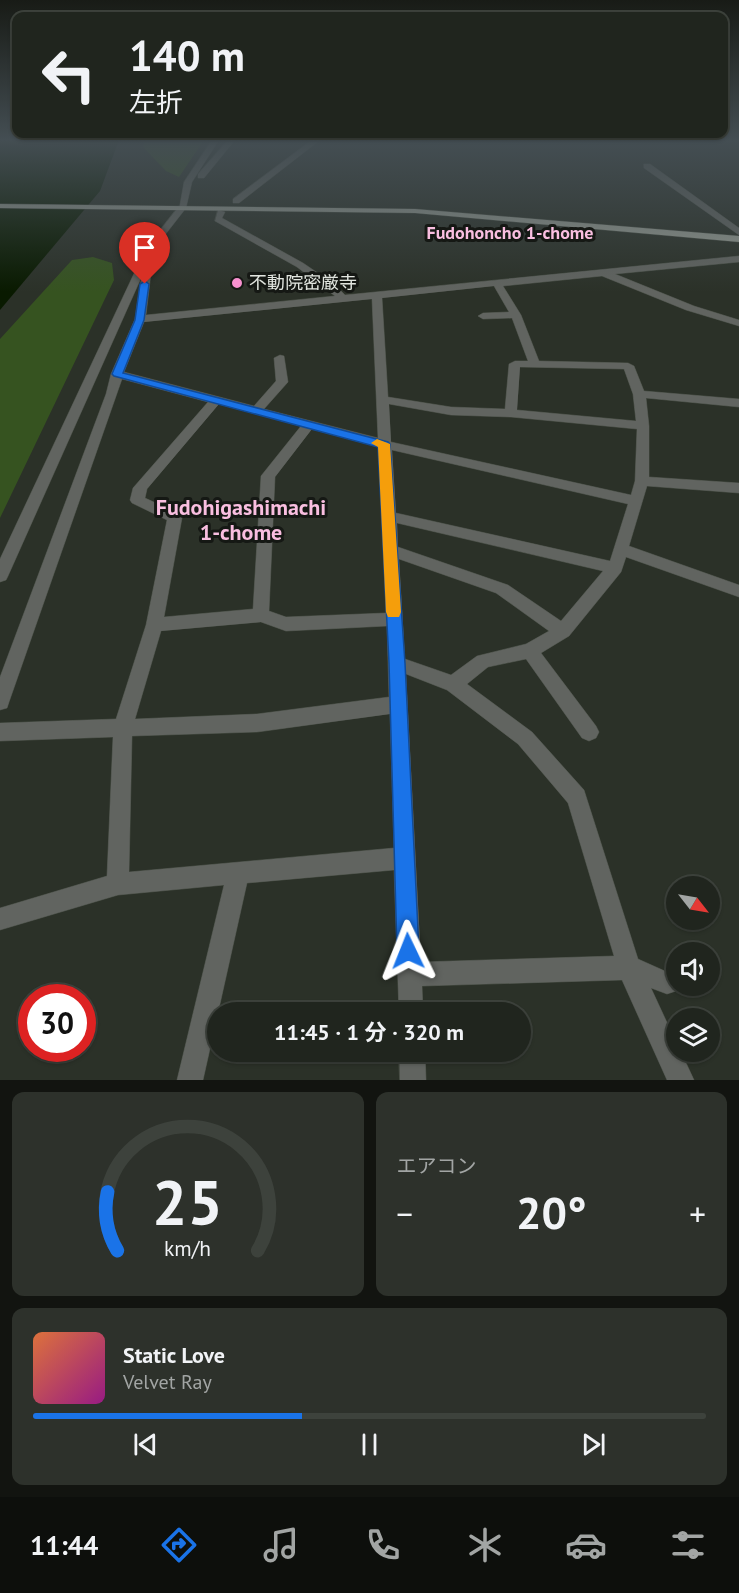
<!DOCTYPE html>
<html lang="ja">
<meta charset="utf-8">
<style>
:root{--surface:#20251e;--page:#2d312b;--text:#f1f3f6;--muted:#a2a5a4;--line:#3d423c;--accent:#1a73e8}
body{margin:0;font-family:"PT Sans","Noto Sans JP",sans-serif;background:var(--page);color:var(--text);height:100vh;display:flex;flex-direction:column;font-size:22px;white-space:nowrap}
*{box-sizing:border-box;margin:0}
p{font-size:20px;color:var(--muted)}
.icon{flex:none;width:33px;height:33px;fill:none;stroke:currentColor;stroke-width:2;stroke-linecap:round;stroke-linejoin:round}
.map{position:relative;height:1080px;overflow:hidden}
.details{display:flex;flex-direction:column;gap:12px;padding:12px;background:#121410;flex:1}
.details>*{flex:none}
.banner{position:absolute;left:12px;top:12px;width:716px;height:126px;border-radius:12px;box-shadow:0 2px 4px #0004,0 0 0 2px var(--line);background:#20251e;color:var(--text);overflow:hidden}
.needle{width:39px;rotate:121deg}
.controls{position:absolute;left:666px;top:876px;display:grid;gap:12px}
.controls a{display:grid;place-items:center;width:54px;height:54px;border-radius:50%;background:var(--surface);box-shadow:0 2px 4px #0004,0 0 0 2px var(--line);font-size:30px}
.speed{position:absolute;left:18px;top:984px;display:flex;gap:12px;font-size:30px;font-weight:700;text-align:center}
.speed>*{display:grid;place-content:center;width:78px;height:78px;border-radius:50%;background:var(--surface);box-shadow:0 2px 4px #0004,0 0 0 2px var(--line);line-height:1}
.speed .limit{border:9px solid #d22;background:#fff;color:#111}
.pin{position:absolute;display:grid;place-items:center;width:51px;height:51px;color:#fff;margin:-62px -26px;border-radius:50% 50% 50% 0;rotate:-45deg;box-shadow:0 0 6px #0007}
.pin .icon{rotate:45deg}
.me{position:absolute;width:66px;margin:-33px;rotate:358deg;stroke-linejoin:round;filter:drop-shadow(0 0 4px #0008)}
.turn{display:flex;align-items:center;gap:21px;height:126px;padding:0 18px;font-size:27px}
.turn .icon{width:78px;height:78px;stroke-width:2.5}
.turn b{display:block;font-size:42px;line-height:51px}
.big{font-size:45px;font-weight:700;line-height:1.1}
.details .card{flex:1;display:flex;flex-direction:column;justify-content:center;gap:9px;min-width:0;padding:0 21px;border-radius:12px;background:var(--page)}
.details .dial{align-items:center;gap:0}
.dial svg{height:156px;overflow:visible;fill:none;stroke:var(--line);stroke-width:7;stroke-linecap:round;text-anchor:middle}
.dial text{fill:var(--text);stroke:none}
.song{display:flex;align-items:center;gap:18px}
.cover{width:72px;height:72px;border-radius:9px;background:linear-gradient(135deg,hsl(20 70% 55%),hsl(310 70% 35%))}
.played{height:6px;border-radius:3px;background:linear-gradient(90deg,var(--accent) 40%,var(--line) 40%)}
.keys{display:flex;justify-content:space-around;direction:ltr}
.heat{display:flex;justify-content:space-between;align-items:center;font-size:33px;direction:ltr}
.details .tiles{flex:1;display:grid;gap:12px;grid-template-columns:1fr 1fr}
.card:last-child{grid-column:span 2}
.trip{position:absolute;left:207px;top:1002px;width:324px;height:60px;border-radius:30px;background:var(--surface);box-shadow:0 2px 4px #0004,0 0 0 2px var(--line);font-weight:700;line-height:60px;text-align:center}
.tabs{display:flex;height:96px;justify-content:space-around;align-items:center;background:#0d0f0c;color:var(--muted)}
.tabs .icon{width:42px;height:42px}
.tabs .current{color:var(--accent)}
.tabs b{font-size:27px;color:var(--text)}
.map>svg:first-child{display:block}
</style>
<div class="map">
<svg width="739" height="1080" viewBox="0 0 739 1080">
<rect width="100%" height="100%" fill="#2b3128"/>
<path fill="#365320" d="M 145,140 L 204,140 L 179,177 L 166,171 L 143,147 Z
M 93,257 L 112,263 L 114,280 L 0,518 L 0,339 L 72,260 Z"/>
<path fill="#091a00" d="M 0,140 L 119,140 L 100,191 L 0,310 Z"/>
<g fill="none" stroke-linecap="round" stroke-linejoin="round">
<g stroke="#484e45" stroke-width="1">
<path id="minor" d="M 212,140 L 219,140 L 192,182 L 186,208 L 179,210 L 184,182 Z
M 228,140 L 235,140 L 204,178 L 198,178 L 198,174 Z
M 312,140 L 320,140 L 239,203 L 233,203 L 233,199 Z
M 644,164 L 650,164 L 739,228 L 739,235 L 644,168 Z
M 218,210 L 225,212 L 222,218 L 303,263 L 334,284 L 345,295 L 739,256 L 739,262 L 615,274 L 694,306 L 739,320 L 739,326 L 686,310 L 602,276 L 503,286 L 521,315 L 539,361 L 628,363 L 634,366 L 644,391 L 739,399 L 739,407 L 646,398 L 649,426 L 649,477 L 739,483 L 739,493 L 647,486 L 629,546 L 739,585 L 739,597 L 626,557 L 621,572 L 569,636 L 541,653 L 596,726 L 599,732 L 596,738 L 589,741 L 582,738 L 526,659 L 488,667 L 467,684 L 532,732 L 584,790 L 638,959 L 676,976 L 676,991 L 667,994 L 651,988 L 676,1042 L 676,1052 L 681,1052 L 694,1080 L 667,1080 L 622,980 L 422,986 L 423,1012 L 399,1012 L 394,870 L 247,883 L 203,1080 L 177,1080 L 224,885 L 118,895 L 0,930 L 0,908 L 107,876 L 113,737 L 0,741 L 0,723 L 116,719 L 146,625 L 167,520 L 132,503 L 130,500 L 133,488 L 208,402 L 122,379 L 9,702 L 7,708 L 0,710 L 0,677 L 106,394 L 111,374 L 135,319 L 146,248 L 150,245 L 154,248 L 146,315 L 335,296 L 297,267 L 215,221 ZM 494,286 L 509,312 L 483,313 L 478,316 L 483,319 L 512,318 L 528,361 L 515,361 L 509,364 L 505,409 L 451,407 L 388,397 L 382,298 ZM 372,299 L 378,438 L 264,409 L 288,382 L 284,356 L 280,355 L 274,358 L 276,381 L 254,406 L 124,372 L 144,322 ZM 520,367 L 624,369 L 633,394 L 636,421 L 517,410 ZM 219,404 L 301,426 L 261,476 L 253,609 L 164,617 L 182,518 L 180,514 L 145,498 L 147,489 ZM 389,404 L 451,415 L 511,417 L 637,429 L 635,481 L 631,495 L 391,442 ZM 312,429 L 379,447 L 386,613 L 286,617 L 269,611 L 275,477 ZM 392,450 L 628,504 L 610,561 L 396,513 ZM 397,523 L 603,571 L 561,621 L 508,585 L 398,547 ZM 399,559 L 496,593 L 549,631 L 526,644 L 477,656 L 451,675 L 405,659 ZM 261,622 L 286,631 L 387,626 L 389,697 L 257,714 L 135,719 L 161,631 ZM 406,674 L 447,690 L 518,744 L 568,803 L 614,956 L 421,962 ZM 390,714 L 394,848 L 129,872 L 132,736 L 257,732 Z
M 399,1052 L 425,1052 L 426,1080 L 400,1080 Z"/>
</g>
<g stroke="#484e45" stroke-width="1">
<path id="tertiary" d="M 179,206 L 186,208 L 154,249 L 8,576 L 6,580 L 0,582 L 0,559 L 146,248 Z"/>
</g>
<g stroke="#484e45" stroke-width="1">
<path id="primary" d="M 0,204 L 415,209 L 739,236 L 739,242 L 415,213 L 0,208 Z"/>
</g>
<use href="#minor" fill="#616460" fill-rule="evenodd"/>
<use href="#tertiary" fill="#616460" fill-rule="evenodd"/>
<use href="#primary" fill="#939990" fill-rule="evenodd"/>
</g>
<linearGradient id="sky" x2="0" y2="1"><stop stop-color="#181b16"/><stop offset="0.48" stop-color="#444e53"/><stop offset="1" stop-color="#444e53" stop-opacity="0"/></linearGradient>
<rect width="739" height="292" fill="url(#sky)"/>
<path fill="#1a73e8" stroke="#114b97" stroke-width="1.5" d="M 145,281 L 149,284 L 144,320 L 123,373 L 388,442 L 390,444 L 405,663 L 419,951 L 416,958 L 408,962 L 401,958 L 397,951 L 389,663 L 378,447 L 114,376 L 112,374 L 135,320 L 140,284 Z"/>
<path fill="#f59e0b" d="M 377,439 L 390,444 L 401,612 L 399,617 L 388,617 L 386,612 L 378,447 L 371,443 Z"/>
<circle fill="#f790cf" stroke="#151814" stroke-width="2" cx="237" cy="283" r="6"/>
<g text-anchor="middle" stroke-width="6" stroke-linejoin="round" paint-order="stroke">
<g font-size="18" font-weight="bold" fill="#f9bee0" stroke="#151814">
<text x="510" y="239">Fudohoncho 1-chome</text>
</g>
<g font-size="18" fill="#e1e5df" stroke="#151814" text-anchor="start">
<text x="249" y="289">不動院密厳寺</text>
</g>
<g font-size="22" font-weight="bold" fill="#f9bee0" stroke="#151814">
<text x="241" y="515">Fudohigashimachi<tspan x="241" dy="25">1-chome</tspan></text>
</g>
</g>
</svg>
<div class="controls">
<a><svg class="needle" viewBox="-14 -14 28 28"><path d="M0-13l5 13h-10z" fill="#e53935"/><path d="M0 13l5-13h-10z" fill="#a2a5a4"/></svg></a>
<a><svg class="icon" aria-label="sound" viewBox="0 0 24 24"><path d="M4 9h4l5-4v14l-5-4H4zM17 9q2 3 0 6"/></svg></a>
<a><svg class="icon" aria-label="layers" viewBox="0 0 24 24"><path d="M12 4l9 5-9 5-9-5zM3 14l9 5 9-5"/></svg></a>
</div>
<div class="speed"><div class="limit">30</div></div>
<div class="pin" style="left:145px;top:284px;background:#d93025"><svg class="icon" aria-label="arrive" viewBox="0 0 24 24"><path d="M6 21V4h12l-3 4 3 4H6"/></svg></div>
<svg class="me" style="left:408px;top:951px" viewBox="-20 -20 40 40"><path d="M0-17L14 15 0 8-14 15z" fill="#1a73e8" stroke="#fff" stroke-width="4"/></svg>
<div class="trip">11:45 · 1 分 · 320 m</div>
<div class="banner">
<div class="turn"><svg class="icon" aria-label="left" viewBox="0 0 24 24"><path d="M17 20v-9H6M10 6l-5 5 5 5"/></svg><div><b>140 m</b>左折</div></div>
</div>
</div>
<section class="details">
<div class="tiles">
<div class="card dial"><svg viewBox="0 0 100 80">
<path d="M14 69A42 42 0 1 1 86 69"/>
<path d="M14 69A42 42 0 0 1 9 39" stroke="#1a73e8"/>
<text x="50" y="56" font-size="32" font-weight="700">25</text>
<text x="50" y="72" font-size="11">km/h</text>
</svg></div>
<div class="card"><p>エアコン</p>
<div class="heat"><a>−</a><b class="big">20°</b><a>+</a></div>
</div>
<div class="card">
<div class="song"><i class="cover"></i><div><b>Static Love</b><p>Velvet Ray</p></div></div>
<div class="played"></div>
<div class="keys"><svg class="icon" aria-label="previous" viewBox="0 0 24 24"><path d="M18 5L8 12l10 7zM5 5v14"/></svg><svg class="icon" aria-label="pause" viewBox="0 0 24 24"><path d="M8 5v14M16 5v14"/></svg><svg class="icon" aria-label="next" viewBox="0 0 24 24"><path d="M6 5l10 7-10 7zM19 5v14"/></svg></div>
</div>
</div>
</section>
<nav class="tabs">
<b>11:44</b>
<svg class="icon current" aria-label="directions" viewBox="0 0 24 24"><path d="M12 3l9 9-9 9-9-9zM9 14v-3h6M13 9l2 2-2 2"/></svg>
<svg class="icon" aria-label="music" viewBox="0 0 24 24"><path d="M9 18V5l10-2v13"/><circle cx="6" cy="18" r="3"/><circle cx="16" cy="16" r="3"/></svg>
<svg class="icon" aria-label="phone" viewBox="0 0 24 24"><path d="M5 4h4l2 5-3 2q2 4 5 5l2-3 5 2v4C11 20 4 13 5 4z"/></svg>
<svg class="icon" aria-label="climate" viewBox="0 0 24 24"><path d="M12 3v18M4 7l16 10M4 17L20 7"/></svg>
<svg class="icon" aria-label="car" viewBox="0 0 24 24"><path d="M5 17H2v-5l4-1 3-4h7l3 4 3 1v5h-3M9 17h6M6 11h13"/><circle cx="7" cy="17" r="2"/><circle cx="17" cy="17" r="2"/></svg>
<svg class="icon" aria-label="filters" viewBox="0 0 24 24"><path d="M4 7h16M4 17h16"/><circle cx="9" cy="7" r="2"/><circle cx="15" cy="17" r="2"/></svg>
</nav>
